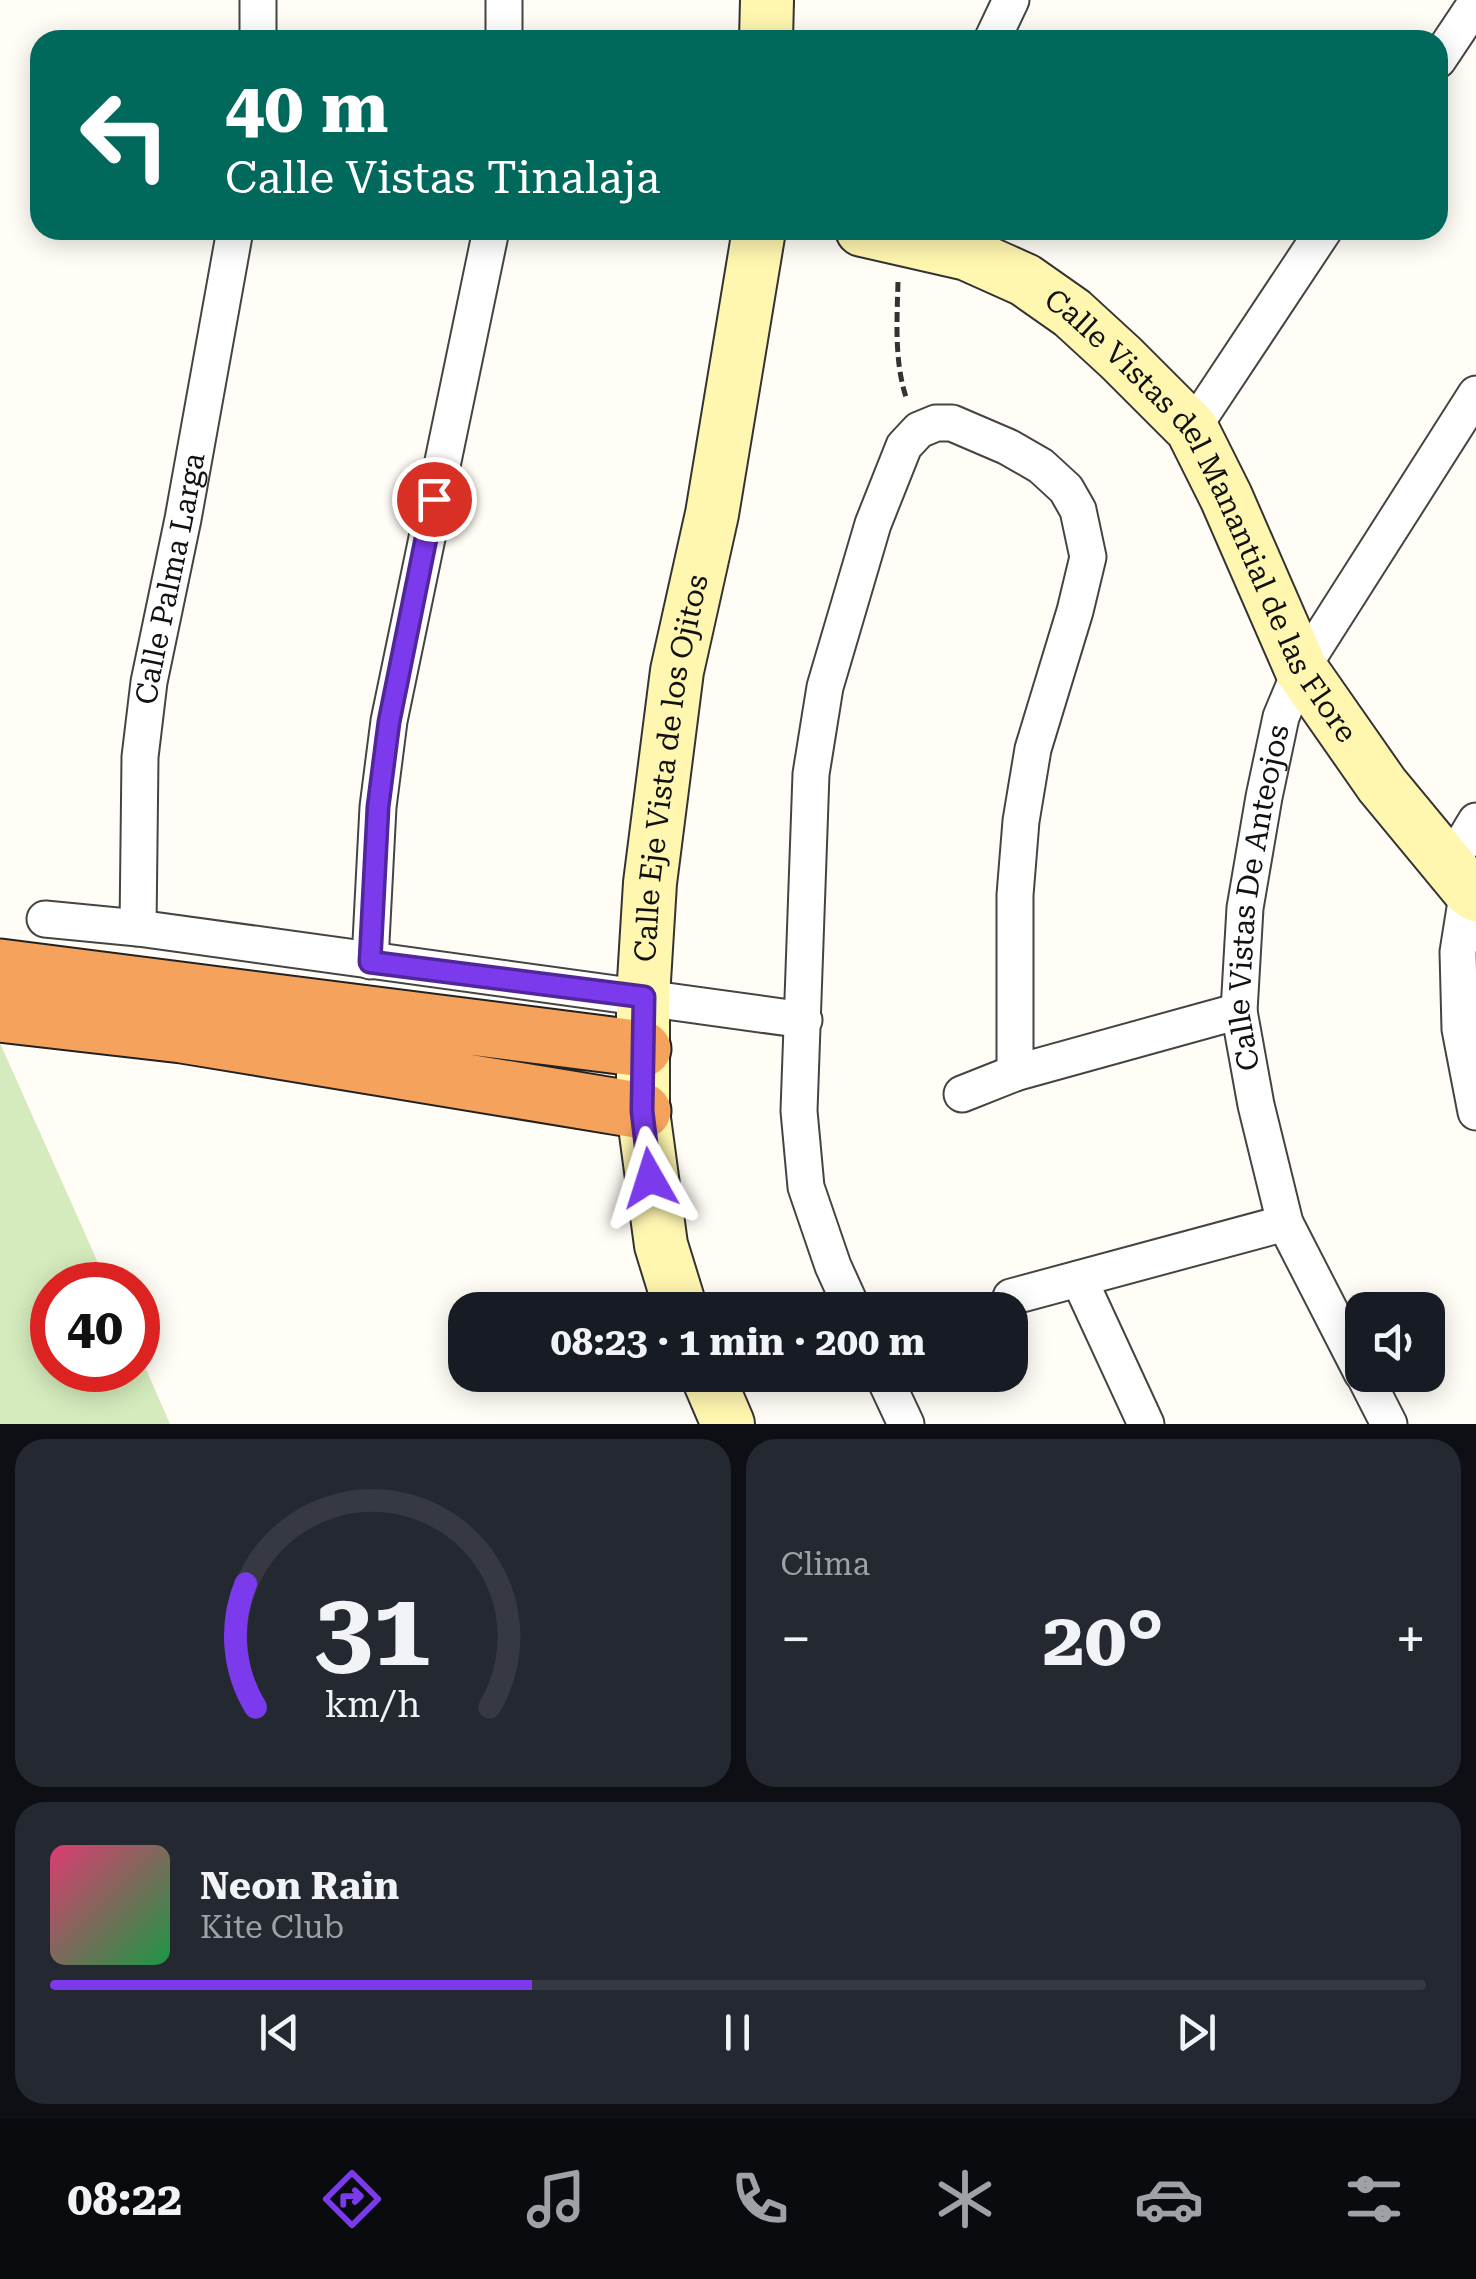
<!DOCTYPE html>
<html lang="es">
<meta charset="utf-8">
<style>
:root{--surface:#171b24;--page:#242831;--text:#f1f3f6;--muted:#9ea1a6;--line:#363941;--accent:#7c3aed}
body{margin:0;font-family:"Roboto Serif",serif;background:var(--page);color:var(--text);height:100vh;display:flex;flex-direction:column;font-size:38px;white-space:nowrap}
*{box-sizing:border-box;margin:0}
p{font-size:32px;color:var(--muted)}
.icon{flex:none;width:55px;height:55px;fill:none;stroke:currentColor;stroke-width:2;stroke-linecap:round;stroke-linejoin:round}
.map{position:relative;height:1424px;overflow:hidden}
.side{display:flex;flex-direction:column;gap:15px;padding:15px;background:#0d0f14;flex:1}
.side>*{flex:none}
.top-card{position:absolute;left:30px;top:30px;width:1418px;height:210px;border-radius:30px;box-shadow:0 5px 25px #0003;background:#00695c;color:#fff;overflow:hidden}
.tools{position:absolute;left:1345px;top:1292px;display:grid;gap:20px}
.tools a{display:grid;place-items:center;width:100px;height:100px;border-radius:20px;background:var(--surface);box-shadow:0 5px 25px #0003;font-size:50px}
.speed{position:absolute;left:30px;top:1262px;display:flex;gap:20px;font-size:50px;font-weight:700;text-align:center}
.speed>*{display:grid;place-content:center;width:130px;height:130px;border-radius:50%;background:var(--surface);box-shadow:0 5px 25px #0003;line-height:1}
.speed .limit{border:15px solid #d22;background:#fff;color:#111}
.pin{position:absolute;display:grid;place-items:center;width:85px;height:85px;color:#fff;margin:-42px;border:5px solid #fff;border-radius:50%;box-shadow:0 2px 10px #0007}
.me{position:absolute;width:110px;margin:-55px;rotate:354deg;stroke-linejoin:round;filter:drop-shadow(0 0 8px #0008)}
.turn{display:flex;align-items:center;gap:35px;height:210px;padding:0 30px;font-size:45px}
.turn .icon{width:130px;height:130px;stroke-width:2.5}
.turn b{display:block;font-size:70px;line-height:85px}
.big{font-size:75px;font-weight:700;line-height:1.1}
.side .card{flex:1;display:flex;flex-direction:column;justify-content:center;gap:15px;min-width:0;padding:0 35px;border-radius:30px;background:var(--page)}
.side .dial{align-items:center;gap:0}
.dial svg{height:260px;overflow:visible;fill:none;stroke:var(--line);stroke-width:7;stroke-linecap:round;text-anchor:middle}
.dial text{fill:var(--text);stroke:none}
.song{display:flex;align-items:center;gap:30px}
.cover{width:120px;height:120px;border-radius:15px;background:linear-gradient(135deg,hsl(340 70% 55%),hsl(140 70% 35%))}
.played{height:10px;border-radius:5px;background:linear-gradient(90deg,var(--accent) 35%,var(--line) 35%)}
.keys{display:flex;justify-content:space-around;direction:ltr}
.heat{display:flex;justify-content:space-between;align-items:center;font-size:55px;direction:ltr}
.side .tiles{flex:1;display:grid;gap:15px;grid-template-columns:1fr 1fr}
.card:last-child{grid-column:span 2}
.trip{position:absolute;left:448px;top:1292px;width:580px;height:100px;border-radius:30px;background:var(--surface);box-shadow:0 5px 25px #0003;font-weight:700;line-height:100px;text-align:center}
.menu{display:flex;height:160px;justify-content:space-around;align-items:center;background:#090b0e;color:var(--muted)}
.menu .icon{width:70px;height:70px}
.menu .on{color:var(--accent)}
.menu b{font-size:45px;color:var(--text)}
.map>svg:first-child{display:block}
</style>
<div class="map">
<svg width="1476" height="1424" viewBox="0 0 1476 1424">
<rect width="100%" height="100%" fill="#fffdf5"/>
<path fill="#d5ebbd" d="M 0,1043 L 108,1285 L 52,1285 L 52,1370 L 138,1370 L 138,1351 L 170,1424 L 0,1424 Z"/>
<g fill="none" stroke-linecap="round" stroke-linejoin="round">
<g stroke="#444" stroke-width="39">
<g id="street">
<path d="M 258,40 L 258,0"/>
<path d="M 504,40 L 504,0"/>
<path d="M 992,40 L 1011,0"/>
<path d="M 1438,60 L 1476,3"/>
<path d="M 1192,429 L 1324,230"/>
<path d="M 1449,866 L 1476,821"/>
<path d="M 1468,889 L 1458,952 L 1460,1029 L 1476,1112"/>
<path d="M 45,919 L 138,928 L 804,1020"/>
<path id="s1" d="M 138,928 L 140,757 L 149,682 L 183,519 L 235,230"/>
<path d="M 370,961 L 378,807 L 389,721 L 491,230"/>
<path d="M 962,1094 L 1015,1073 L 1239,1011"/>
<path d="M 1079,1279 L 1146,1424"/>
<path d="M 1011,1297 L 1285,1223"/>
<path d="M 853,1310 L 833,1266 L 806,1187 L 799,1111 L 811,774 L 825,687 L 873,524 L 904,446 L 919,430 L 936,423 L 952,423 L 1008,447 L 1041,466 L 1066,489 L 1078,510 L 1088,557 L 1075,611 L 1033,749 L 1021,821 L 1015,895 L 1015,1073"/>
<path id="s2" d="M 1362,1373 L 1285,1223 L 1256,1105 L 1239,1011 L 1245,908 L 1264,797 L 1281,717 L 1301,669 L 1476,394"/>
<path d="M 883,1375 L 906,1424"/>
<path d="M 1364,1375 L 1389,1424"/>
</g>
</g>
<g stroke="#333" stroke-width="56">
<g id="secondary">
<path d="M 766,40 L 767,0"/>
<path id="s3" d="M 862,230 L 967,254 L 1025,280 L 1072,313 L 1121,358 L 1192,429 L 1226,497 L 1301,669 L 1382,785 L 1468,889 L 1476,895"/>
<path id="s4" d="M 681,1310 L 661,1245 L 643,1111 L 643,997 L 650,883 L 677,671 L 712,514 L 759,230"/>
<path d="M 707,1375 L 728,1424"/>
</g>
</g>
<g stroke="#222" stroke-width="59">
<path id="highway" d="M 0,967 L 643,1049
M 0,1014 L 182,1035 L 643,1111"/>
</g>
<path stroke="#333" stroke-width="5" stroke-dasharray="10 5" stroke-linecap="butt" d="M 898,282 C 897,320 894,363 907,400"/>
<use href="#street" stroke="#fff" stroke-width="35"/>
<use href="#secondary" stroke="#fff6b0" stroke-width="52"/>
<use href="#highway" stroke="#f5a25d" stroke-width="55"/>
</g>
<g fill="none" stroke-linecap="round" stroke-linejoin="round">
<g stroke="#51269a" stroke-width="25">
<path id="route" d="M 434,499 L 389,722 L 378,807 L 370,962 L 644,997 L 642,1111 L 650,1178"/>
</g>
<use href="#route" stroke="#7c3aed" stroke-width="18"/>
</g>
<g text-anchor="middle" stroke-width="10" stroke-linejoin="round" paint-order="stroke">
<g font-size="30" fill="#111" stroke="#fff">
<text dy="10" stroke="none"><textPath href="#s3" startOffset="472">Calle Vistas del Manantial de las Flore</textPath></text>
<text dy="10" stroke="none"><textPath href="#s1" startOffset="352">Calle Palma Larga</textPath></text>
<text dy="10" stroke="none"><textPath href="#s4" startOffset="548">Calle Eje Vista de los Ojitos</textPath></text>
<text dy="10" stroke="none"><textPath href="#s2" startOffset="500">Calle Vistas De Anteojos</textPath></text>
</g>
</g>
</svg>
<div class="tools">
<a><svg class="icon" aria-label="sound" viewBox="0 0 24 24"><path d="M4 9h4l5-4v14l-5-4H4zM17 9q2 3 0 6"/></svg></a>
</div>
<div class="speed"><div class="limit">40</div></div>
<div class="pin" style="left:434px;top:499px;background:#d93025"><svg class="icon" aria-label="arrive" viewBox="0 0 24 24"><path d="M6 21V4h12l-3 4 3 4H6"/></svg></div>
<svg class="me" style="left:650px;top:1178px" viewBox="-20 -20 40 40"><path d="M0-17L14 15 0 8-14 15z" fill="#7c3aed" stroke="#fff" stroke-width="4"/></svg>
<div class="trip">08:23 · 1 min · 200 m</div>
<div class="top-card">
<div class="turn"><svg class="icon" aria-label="left" viewBox="0 0 24 24"><path d="M17 20v-9H6M10 6l-5 5 5 5"/></svg><div><b>40 m</b>Calle Vistas Tinalaja</div></div>
</div>
</div>
<section class="side">
<div class="tiles">
<div class="card dial"><svg viewBox="0 0 100 80">
<path d="M14 69A42 42 0 1 1 86 69"/>
<path d="M14 69A42 42 0 0 1 11 31" stroke="#7c3aed"/>
<text x="50" y="56" font-size="32" font-weight="700">31</text>
<text x="50" y="72" font-size="11">km/h</text>
</svg></div>
<div class="card"><p>Clima</p>
<div class="heat"><a>−</a><b class="big">20°</b><a>+</a></div>
</div>
<div class="card">
<div class="song"><i class="cover"></i><div><b>Neon Rain</b><p>Kite Club</p></div></div>
<div class="played"></div>
<div class="keys"><svg class="icon" aria-label="previous" viewBox="0 0 24 24"><path d="M18 5L8 12l10 7zM5 5v14"/></svg><svg class="icon" aria-label="pause" viewBox="0 0 24 24"><path d="M8 5v14M16 5v14"/></svg><svg class="icon" aria-label="next" viewBox="0 0 24 24"><path d="M6 5l10 7-10 7zM19 5v14"/></svg></div>
</div>
</div>
</section>
<nav class="menu">
<b>08:22</b>
<svg class="icon on" aria-label="directions" viewBox="0 0 24 24"><path d="M12 3l9 9-9 9-9-9zM9 14v-3h6M13 9l2 2-2 2"/></svg>
<svg class="icon" aria-label="music" viewBox="0 0 24 24"><path d="M9 18V5l10-2v13"/><circle cx="6" cy="18" r="3"/><circle cx="16" cy="16" r="3"/></svg>
<svg class="icon" aria-label="phone" viewBox="0 0 24 24"><path d="M5 4h4l2 5-3 2q2 4 5 5l2-3 5 2v4C11 20 4 13 5 4z"/></svg>
<svg class="icon" aria-label="climate" viewBox="0 0 24 24"><path d="M12 3v18M4 7l16 10M4 17L20 7"/></svg>
<svg class="icon" aria-label="car" viewBox="0 0 24 24"><path d="M5 17H2v-5l4-1 3-4h7l3 4 3 1v5h-3M9 17h6M6 11h13"/><circle cx="7" cy="17" r="2"/><circle cx="17" cy="17" r="2"/></svg>
<svg class="icon" aria-label="filters" viewBox="0 0 24 24"><path d="M4 7h16M4 17h16"/><circle cx="9" cy="7" r="2"/><circle cx="15" cy="17" r="2"/></svg>
</nav>
